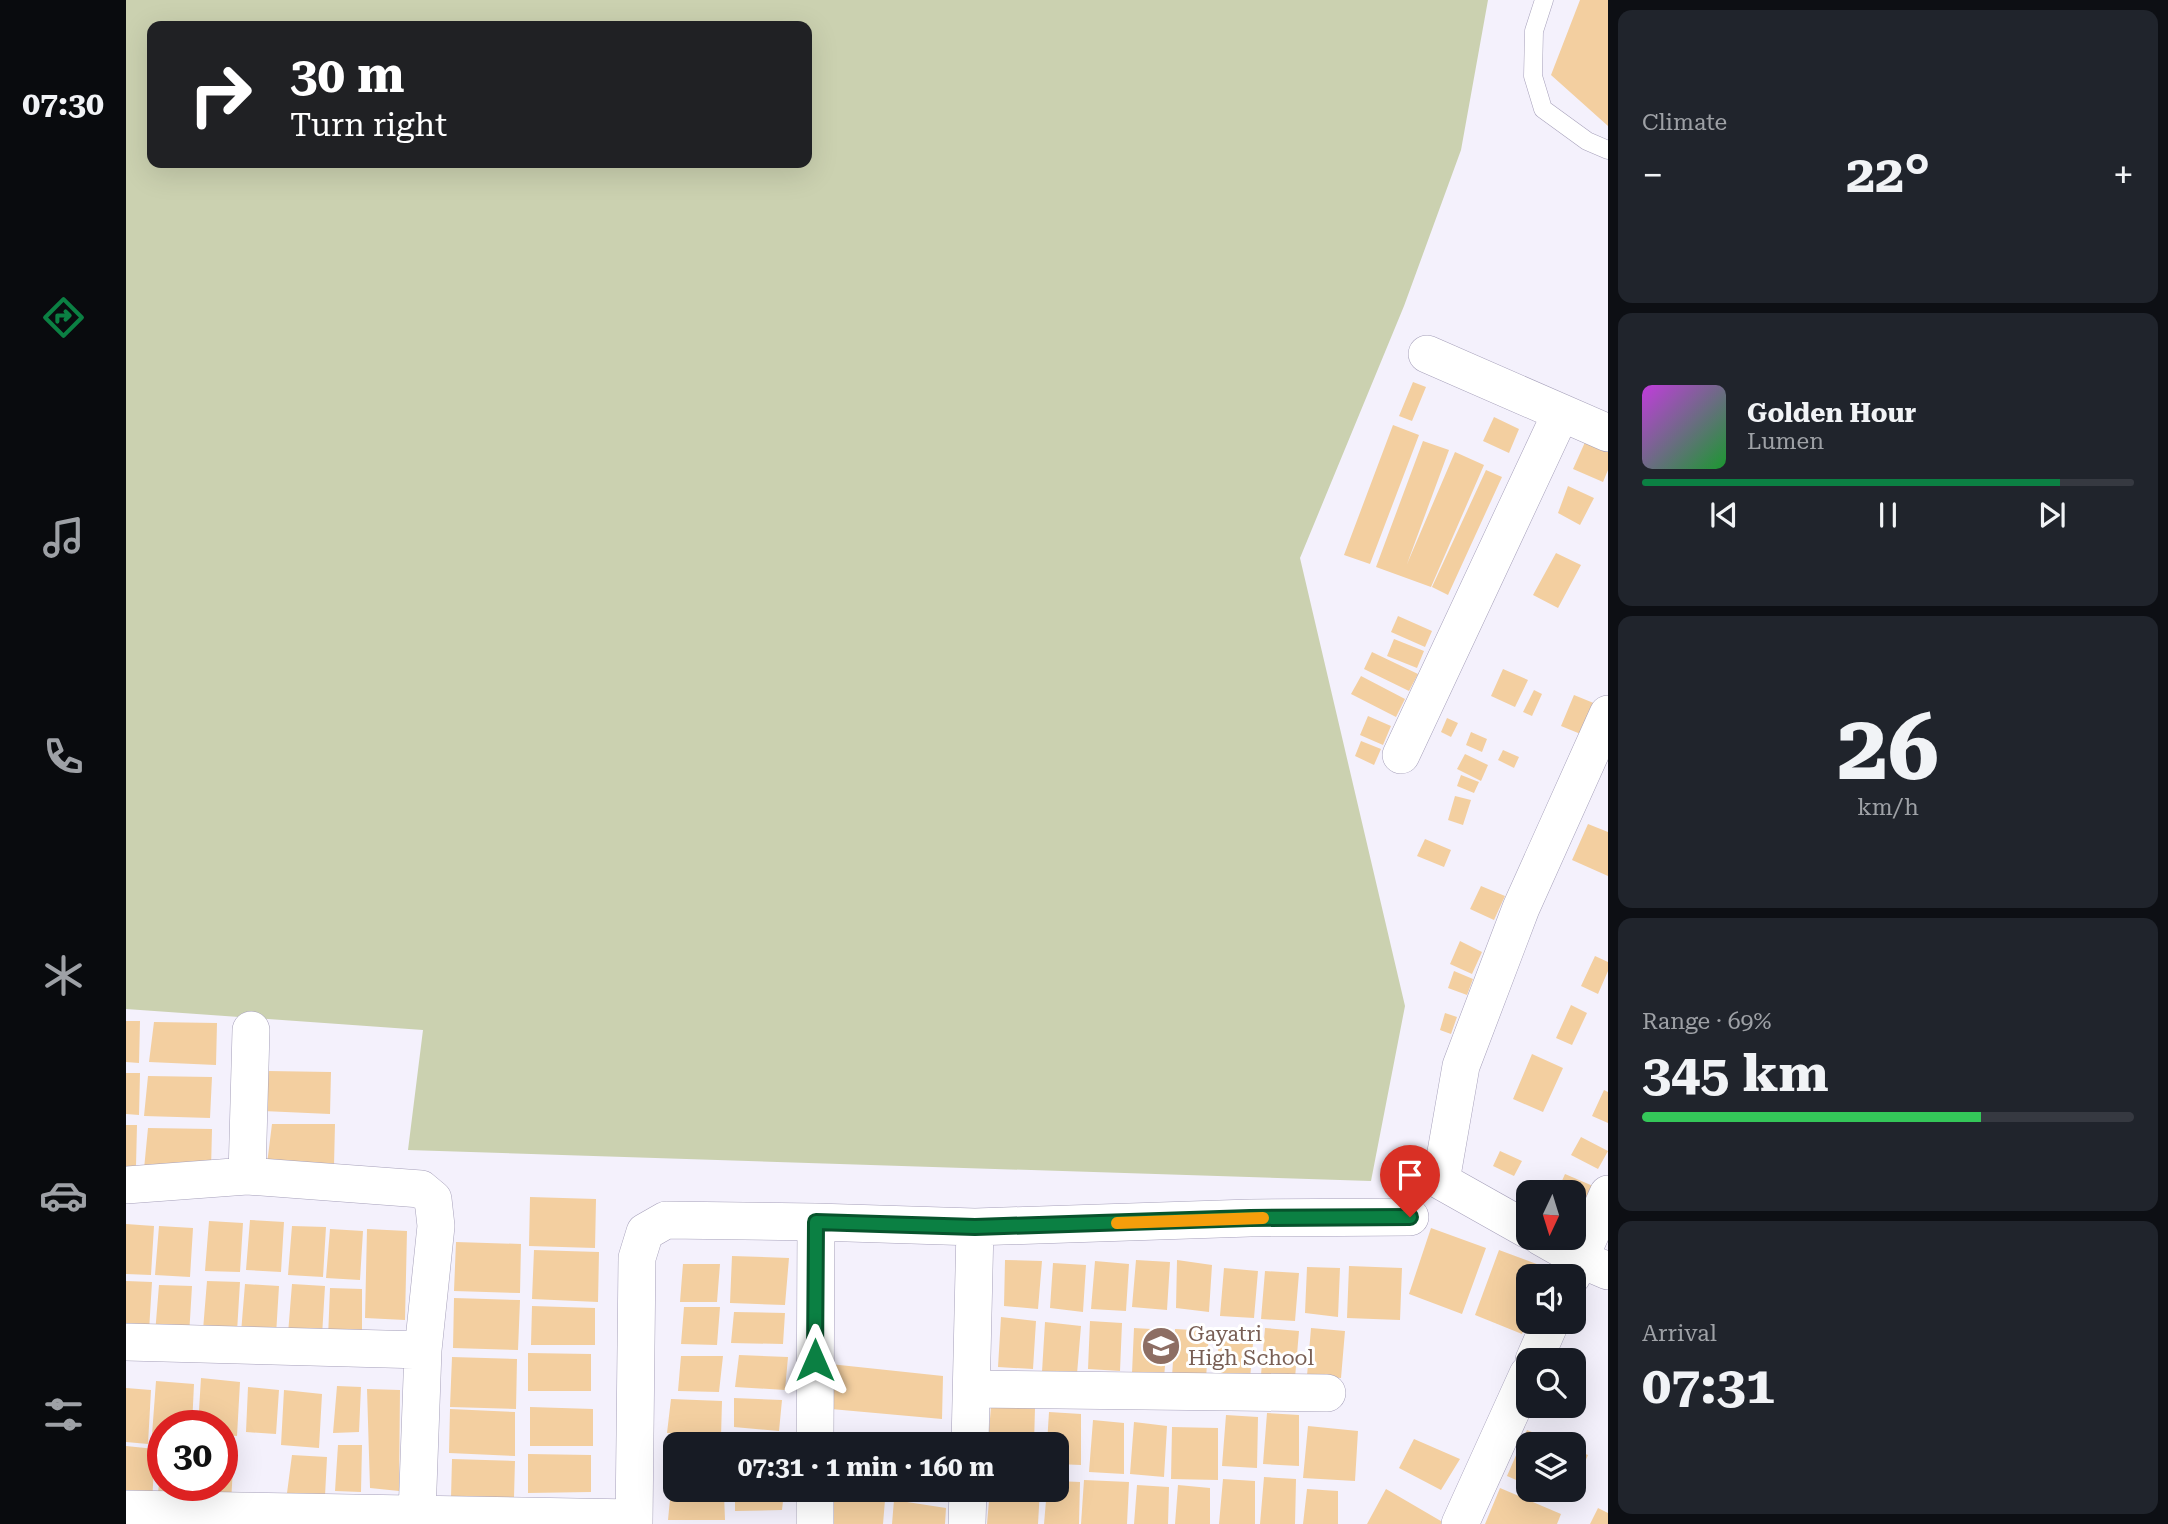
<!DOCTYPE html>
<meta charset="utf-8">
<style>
:root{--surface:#171b24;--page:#20242c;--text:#f1f3f6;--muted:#9ea1a6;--line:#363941;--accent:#0b8043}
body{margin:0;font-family:"Roboto Serif",serif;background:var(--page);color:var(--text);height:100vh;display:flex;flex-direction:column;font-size:26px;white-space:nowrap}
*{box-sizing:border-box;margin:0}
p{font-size:23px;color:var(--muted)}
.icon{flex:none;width:38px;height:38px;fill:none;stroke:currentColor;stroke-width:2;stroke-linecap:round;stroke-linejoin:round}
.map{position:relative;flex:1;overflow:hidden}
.side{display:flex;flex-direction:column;gap:10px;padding:10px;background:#0d0f14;width:560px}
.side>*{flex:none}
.guide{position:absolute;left:21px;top:21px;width:665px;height:147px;border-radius:14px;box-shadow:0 7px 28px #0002;background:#202124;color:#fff;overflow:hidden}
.needle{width:46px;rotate:184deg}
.controls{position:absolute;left:1390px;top:1180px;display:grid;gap:14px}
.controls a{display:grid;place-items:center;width:70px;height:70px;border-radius:14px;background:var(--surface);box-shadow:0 7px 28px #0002;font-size:35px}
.speed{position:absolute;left:21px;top:1410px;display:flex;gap:14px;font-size:35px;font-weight:700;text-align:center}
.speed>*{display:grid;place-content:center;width:91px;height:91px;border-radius:50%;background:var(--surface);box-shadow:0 7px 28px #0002;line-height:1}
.speed .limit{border:10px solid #d22;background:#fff;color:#111}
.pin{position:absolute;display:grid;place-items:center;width:60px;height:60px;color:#fff;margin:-72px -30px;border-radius:50% 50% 50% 0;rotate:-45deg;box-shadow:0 0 7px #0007}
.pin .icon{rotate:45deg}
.me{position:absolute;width:77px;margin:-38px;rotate:0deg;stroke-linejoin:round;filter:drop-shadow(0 0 5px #0008)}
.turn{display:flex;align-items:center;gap:24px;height:147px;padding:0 28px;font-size:32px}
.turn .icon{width:91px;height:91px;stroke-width:2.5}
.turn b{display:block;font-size:49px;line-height:60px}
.big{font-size:52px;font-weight:700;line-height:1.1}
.side .widget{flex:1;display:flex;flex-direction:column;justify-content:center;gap:10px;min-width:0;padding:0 24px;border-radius:14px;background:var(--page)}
.side .dial{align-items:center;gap:0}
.dial b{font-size:91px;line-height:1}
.song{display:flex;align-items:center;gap:21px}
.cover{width:84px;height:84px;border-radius:10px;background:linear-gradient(135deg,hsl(290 70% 55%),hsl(130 70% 35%))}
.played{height:7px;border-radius:4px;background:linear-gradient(90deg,var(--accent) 85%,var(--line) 85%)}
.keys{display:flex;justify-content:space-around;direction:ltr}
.heat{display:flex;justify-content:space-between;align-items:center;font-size:38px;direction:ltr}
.charge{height:10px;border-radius:5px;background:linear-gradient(90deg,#34c759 69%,var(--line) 0)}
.trip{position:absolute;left:537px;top:1432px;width:406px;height:70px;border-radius:14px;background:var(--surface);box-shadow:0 7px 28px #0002;font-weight:700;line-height:70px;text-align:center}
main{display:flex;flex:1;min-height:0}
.dock{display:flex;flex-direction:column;width:126px;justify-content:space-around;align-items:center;background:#090b0e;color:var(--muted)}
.dock .icon{width:49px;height:49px}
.dock .active{color:var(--accent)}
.dock b{font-size:32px;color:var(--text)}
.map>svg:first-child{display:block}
</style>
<main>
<nav class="dock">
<b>07:30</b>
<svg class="icon active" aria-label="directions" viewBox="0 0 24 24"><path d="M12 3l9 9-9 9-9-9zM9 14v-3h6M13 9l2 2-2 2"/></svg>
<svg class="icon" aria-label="music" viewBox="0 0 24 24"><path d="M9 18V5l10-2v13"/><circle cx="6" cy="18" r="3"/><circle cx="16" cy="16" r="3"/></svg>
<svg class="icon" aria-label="phone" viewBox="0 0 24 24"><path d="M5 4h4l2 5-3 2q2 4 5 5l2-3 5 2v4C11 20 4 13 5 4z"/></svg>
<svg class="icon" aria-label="climate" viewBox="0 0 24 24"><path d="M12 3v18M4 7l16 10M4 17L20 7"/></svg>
<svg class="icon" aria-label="car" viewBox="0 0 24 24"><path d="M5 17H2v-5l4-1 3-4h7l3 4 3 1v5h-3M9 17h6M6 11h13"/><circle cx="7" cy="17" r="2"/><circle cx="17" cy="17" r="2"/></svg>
<svg class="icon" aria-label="filters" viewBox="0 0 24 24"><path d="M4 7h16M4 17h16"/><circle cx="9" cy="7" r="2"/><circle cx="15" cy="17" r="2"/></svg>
</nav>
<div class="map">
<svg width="1482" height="1524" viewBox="0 0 1482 1524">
<rect width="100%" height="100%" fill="#f4f1fc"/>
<path fill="#cbd1b0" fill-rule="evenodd" d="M 0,0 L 1362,0 L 1335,150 L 1278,306 L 1174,558 L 1279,1006 L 1245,1181 L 282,1150 L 297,1030 L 0,1009 ZM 26,26 L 681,26 L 681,163 L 26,163 Z"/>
<path fill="#f3cfa0" d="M 1454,0 L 1482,0 L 1482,126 L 1425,75 Z
M 1287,382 L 1300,387 L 1286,421 L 1273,416 Z
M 1368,417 L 1393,429 L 1383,453 L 1357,441 Z
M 1267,425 L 1293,435 L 1244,564 L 1218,555 Z
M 1460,440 L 1482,450 L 1482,470 L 1477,482 L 1447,469 Z
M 1297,441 L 1323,450 L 1281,564 L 1329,452 L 1358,465 L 1305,587 L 1250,567 Z
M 1360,470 L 1376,477 L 1322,595 L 1306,587 Z
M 1442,486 L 1468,498 L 1454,525 L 1432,513 Z
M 1430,553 L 1455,565 L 1432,608 L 1407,595 Z
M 1272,616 L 1306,631 L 1299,647 L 1265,632 Z
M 1268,639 L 1298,651 L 1291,668 L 1261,656 Z
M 1246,652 L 1292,674 L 1283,691 L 1238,669 Z
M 1377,669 L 1402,680 L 1389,707 L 1365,696 Z
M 1235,676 L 1279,699 L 1270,717 L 1225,694 Z
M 1408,690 L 1416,694 L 1406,716 L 1397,712 Z
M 1448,695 L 1470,704 L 1457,735 L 1435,726 Z
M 1242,716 L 1265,726 L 1257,745 L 1234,735 Z
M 1321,718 L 1332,723 L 1325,737 L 1315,732 Z
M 1345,732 L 1361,739 L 1356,752 L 1340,745 Z
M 1235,741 L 1255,749 L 1248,765 L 1229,756 Z
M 1377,750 L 1393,757 L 1388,768 L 1372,760 Z
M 1339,754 L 1362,765 L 1355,781 L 1331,769 Z
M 1335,775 L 1353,782 L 1348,793 L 1331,786 Z
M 1329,796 L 1345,800 L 1337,825 L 1322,820 Z
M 1462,824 L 1482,832 L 1482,876 L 1446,860 Z
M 1299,839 L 1325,850 L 1318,867 L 1291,856 Z
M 1355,886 L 1379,896 L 1368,920 L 1344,909 Z
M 1334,941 L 1356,952 L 1346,974 L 1324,964 Z
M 1469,956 L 1482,962 L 1482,971 L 1472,994 L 1455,986 Z
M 1328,971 L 1347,979 L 1341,995 L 1322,988 Z
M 1445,1005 L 1461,1013 L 1446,1045 L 1430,1038 Z
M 1319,1013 L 1331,1017 L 1325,1034 L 1314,1030 Z
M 0,1021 L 14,1021 L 13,1063 L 0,1062 Z
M 28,1022 L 91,1023 L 90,1065 L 23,1062 Z
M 1406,1054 L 1437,1068 L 1417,1112 L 1387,1099 Z
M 142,1071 L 205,1072 L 204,1114 L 137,1111 Z
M 0,1073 L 14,1073 L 13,1115 L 0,1114 Z
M 22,1076 L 86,1077 L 84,1118 L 18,1116 Z
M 1478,1090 L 1482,1092 L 1482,1123 L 1466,1116 Z
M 146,1124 L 209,1124 L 208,1166 L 141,1164 Z
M 0,1125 L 11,1125 L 10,1166 L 0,1166 Z
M 22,1128 L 86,1129 L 85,1170 L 18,1169 Z
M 1455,1137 L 1482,1151 L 1472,1169 L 1445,1155 Z
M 1374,1151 L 1396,1161 L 1388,1176 L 1367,1166 Z
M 1439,1174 L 1467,1186 L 1459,1204 L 1447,1200 L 1447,1192 L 1431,1192 Z
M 404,1197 L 470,1199 L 469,1248 L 403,1246 Z
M 124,1220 L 158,1222 L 155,1272 L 120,1270 Z
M 83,1221 L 117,1223 L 114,1272 L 79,1271 Z
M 0,1224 L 28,1226 L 25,1275 L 0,1274 Z
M 33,1226 L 67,1228 L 64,1277 L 29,1275 Z
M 166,1226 L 200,1227 L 197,1277 L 162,1275 Z
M 1305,1228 L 1360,1248 L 1336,1314 L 1283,1294 Z
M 204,1229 L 237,1231 L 234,1280 L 200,1278 Z
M 241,1229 L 281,1231 L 279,1320 L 239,1318 Z
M 330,1242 L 395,1244 L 394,1293 L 328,1291 Z
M 408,1250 L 473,1252 L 472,1302 L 406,1299 Z
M 1373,1250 L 1424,1269 L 1421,1276 L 1402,1276 L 1402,1320 L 1396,1334 L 1349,1315 Z
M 606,1256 L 663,1258 L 659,1305 L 604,1303 Z
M 879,1260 L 916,1261 L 912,1309 L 878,1306 Z
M 1010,1260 L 1044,1262 L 1041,1310 L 1006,1307 Z
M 1051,1260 L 1086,1265 L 1083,1312 L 1050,1308 Z
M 969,1261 L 1003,1264 L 1000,1311 L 965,1309 Z
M 927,1263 L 960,1265 L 957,1312 L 924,1308 Z
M 557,1264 L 594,1264 L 591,1302 L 554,1302 Z
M 1223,1266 L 1276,1268 L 1274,1320 L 1221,1318 Z
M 1181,1267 L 1214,1268 L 1212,1317 L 1179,1313 Z
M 1098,1268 L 1132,1271 L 1128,1318 L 1094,1316 Z
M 1139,1271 L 1173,1273 L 1169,1321 L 1135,1319 Z
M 0,1281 L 26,1282 L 23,1331 L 0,1330 Z
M 81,1281 L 114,1282 L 111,1332 L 77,1330 Z
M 119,1284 L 153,1286 L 150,1335 L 115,1333 Z
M 166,1284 L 199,1286 L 196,1336 L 162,1334 Z
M 33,1285 L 66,1286 L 63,1336 L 29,1334 Z
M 204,1288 L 236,1289 L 236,1339 L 202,1338 Z
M 328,1298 L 394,1300 L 392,1350 L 327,1348 Z
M 406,1306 L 469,1308 L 469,1345 L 405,1345 Z
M 558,1307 L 594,1307 L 591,1345 L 555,1344 Z
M 608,1312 L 659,1313 L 657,1344 L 605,1343 Z
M 875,1317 L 910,1321 L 907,1369 L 872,1367 Z
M 964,1321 L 996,1323 L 994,1371 L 962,1369 Z
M 919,1322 L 955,1326 L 951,1374 L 916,1372 Z
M 1008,1328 L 1042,1330 L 1038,1378 L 1006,1373 Z
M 1139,1328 L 1173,1331 L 1169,1378 L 1135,1375 Z
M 1185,1328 L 1219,1331 L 1215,1378 L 1181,1376 Z
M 1049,1329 L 1083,1331 L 1080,1379 L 1046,1377 Z
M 1094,1329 L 1128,1332 L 1124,1379 L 1090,1376 Z
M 402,1353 L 465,1354 L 465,1391 L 402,1391 Z
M 613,1355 L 662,1357 L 659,1390 L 609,1387 Z
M 555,1356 L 597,1356 L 593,1392 L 552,1391 Z
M 326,1357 L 391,1359 L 390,1409 L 324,1407 Z
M 704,1364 L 817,1376 L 816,1419 L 705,1409 Z
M 75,1378 L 114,1382 L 111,1436 L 96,1435 L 96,1426 L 72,1426 Z
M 30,1381 L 68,1384 L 66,1426 L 37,1426 L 37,1436 L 26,1435 Z
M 211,1386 L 235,1387 L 233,1432 L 207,1433 Z
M 122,1387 L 153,1390 L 150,1434 L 120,1432 Z
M 0,1388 L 25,1390 L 22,1444 L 0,1442 Z
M 241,1389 L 274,1390 L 273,1491 L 244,1488 Z
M 158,1390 L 196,1394 L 193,1448 L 155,1445 Z
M 608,1398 L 656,1400 L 653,1431 L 608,1427 Z
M 545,1399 L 596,1401 L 595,1437 L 541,1433 Z
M 865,1406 L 909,1408 L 908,1444 L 862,1444 Z
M 404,1407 L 467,1409 L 467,1446 L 404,1446 Z
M 324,1409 L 389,1412 L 389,1456 L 323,1453 Z
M 923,1412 L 955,1414 L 955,1465 L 931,1464 L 931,1444 L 921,1444 Z
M 1141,1413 L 1173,1415 L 1173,1466 L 1137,1464 Z
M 1100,1415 L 1132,1417 L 1131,1468 L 1096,1466 Z
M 967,1420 L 998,1423 L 998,1474 L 963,1472 Z
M 1008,1422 L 1041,1426 L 1038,1477 L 1004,1474 Z
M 1182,1426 L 1232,1431 L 1229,1481 L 1177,1478 Z
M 1046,1427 L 1092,1428 L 1092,1480 L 1045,1479 Z
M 1401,1430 L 1435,1444 L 1402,1444 L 1402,1485 L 1381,1476 Z
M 1288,1439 L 1334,1459 L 1315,1490 L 1273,1468 Z
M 212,1445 L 236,1445 L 235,1492 L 209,1491 Z
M 0,1446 L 29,1449 L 26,1503 L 0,1500 Z
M 96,1448 L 108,1449 L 105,1503 L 66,1500 L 67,1486 L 96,1486 Z
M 543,1448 L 550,1448 L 550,1478 L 541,1478 Z
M 1447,1449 L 1462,1455 L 1442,1501 L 1413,1489 L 1447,1489 Z
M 402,1454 L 465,1455 L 465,1492 L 402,1493 Z
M 166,1455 L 201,1457 L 199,1496 L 161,1493 Z
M 326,1459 L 389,1461 L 388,1497 L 325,1498 Z
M 35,1465 L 37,1465 L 37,1486 L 60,1486 L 60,1494 L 32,1493 Z
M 1138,1477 L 1170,1479 L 1169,1524 L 1134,1524 Z
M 1097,1479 L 1129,1481 L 1129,1524 L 1093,1524 Z
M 958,1480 L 1003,1482 L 1001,1524 L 955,1524 Z
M 931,1481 L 954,1482 L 953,1524 L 918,1524 L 921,1489 L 931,1489 Z
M 1011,1485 L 1043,1487 L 1042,1524 L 1008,1524 Z
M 1052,1485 L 1084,1488 L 1084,1524 L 1049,1524 Z
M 1374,1488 L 1435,1514 L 1431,1524 L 1359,1524 Z
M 545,1489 L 598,1494 L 599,1520 L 542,1520 Z
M 609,1489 L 658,1492 L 656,1510 L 609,1511 Z
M 864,1489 L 914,1489 L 912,1524 L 861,1524 Z
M 1181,1489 L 1212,1491 L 1212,1524 L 1177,1524 Z
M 1260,1489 L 1320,1524 L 1241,1524 Z
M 707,1492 L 759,1500 L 757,1524 L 704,1524 Z
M 768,1500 L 820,1508 L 819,1524 L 766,1524 Z
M 1472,1508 L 1482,1513 L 1482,1524 L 1464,1524 Z"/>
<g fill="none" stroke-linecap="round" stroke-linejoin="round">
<g stroke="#a6a0ba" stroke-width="19">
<path id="service" d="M 1418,0 L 1408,31 L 1407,76 L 1417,109 L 1461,141 L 1482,150"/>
</g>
<g stroke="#a6a0ba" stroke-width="38">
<path id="minor" d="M 1301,354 L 1482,433
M 1275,755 L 1435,413
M 121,1176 L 125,1030
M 0,1185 L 121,1176 L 295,1189 L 307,1199 L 310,1226 L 297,1350 L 291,1515
M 1402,1230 L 1315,1181 L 1335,1066 L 1395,908 L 1482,714
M 1415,1237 L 1454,1259 L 1482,1271
M 1446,1276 L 1482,1194
M 0,1342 L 297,1350
M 1408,1360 L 1425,1321
M 846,1389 L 1201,1393
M 689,1444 L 690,1222
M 844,1444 L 849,1227
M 0,1509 L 508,1518
M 508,1524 L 511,1258 L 519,1232 L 540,1220 L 690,1222 L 849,1227 L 1124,1218 L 1284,1217
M 689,1524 L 689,1489
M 841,1524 L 842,1489
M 1334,1524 L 1402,1374"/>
</g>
<use href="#service" stroke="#fff" stroke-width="18"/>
<use href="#minor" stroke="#fff" stroke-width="37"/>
</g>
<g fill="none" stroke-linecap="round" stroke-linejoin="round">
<g stroke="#07532c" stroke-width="18">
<path id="route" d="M 689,1360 L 690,1222 L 849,1227 L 1124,1218 L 1284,1217"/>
</g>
<use href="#route" stroke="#0b8043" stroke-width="12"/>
<path stroke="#f59e0b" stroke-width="12" d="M 991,1223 L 1137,1218"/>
</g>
<defs>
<g id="school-disc" transform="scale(2.0125)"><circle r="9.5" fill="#8d6e63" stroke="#fff"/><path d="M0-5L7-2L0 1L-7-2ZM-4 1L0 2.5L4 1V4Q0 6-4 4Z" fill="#fff"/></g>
</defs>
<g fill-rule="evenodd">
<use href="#school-disc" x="1035" y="1346"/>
</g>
<g text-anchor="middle" stroke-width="6" stroke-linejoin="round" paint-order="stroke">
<g font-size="21" fill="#785e54" stroke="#fff" text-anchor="start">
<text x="1062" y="1341">Gayatri<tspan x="1062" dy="24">High School</tspan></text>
</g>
</g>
</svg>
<div class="controls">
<a><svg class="needle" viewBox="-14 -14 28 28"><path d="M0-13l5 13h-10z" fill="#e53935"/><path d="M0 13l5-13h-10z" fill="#9ea1a6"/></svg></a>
<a><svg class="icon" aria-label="sound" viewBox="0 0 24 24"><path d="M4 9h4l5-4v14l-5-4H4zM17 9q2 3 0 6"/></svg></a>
<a><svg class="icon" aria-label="search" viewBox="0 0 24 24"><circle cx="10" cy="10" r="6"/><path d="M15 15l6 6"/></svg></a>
<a><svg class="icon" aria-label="layers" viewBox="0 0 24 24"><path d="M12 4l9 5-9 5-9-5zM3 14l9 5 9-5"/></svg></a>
</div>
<div class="speed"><div class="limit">30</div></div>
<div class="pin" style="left:1284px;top:1217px;background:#d93025"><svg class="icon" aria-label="arrive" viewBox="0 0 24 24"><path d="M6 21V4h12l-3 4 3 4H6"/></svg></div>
<svg class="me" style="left:689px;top:1360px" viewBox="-20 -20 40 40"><path d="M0-17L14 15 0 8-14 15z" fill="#0b8043" stroke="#fff" stroke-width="4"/></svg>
<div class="trip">07:31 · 1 min · 160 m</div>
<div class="guide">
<div class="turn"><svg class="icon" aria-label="right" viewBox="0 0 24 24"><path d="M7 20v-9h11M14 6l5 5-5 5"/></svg><div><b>30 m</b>Turn right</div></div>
</div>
</div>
<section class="side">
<div class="widget"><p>Climate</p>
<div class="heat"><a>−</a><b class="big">22°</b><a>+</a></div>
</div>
<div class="widget">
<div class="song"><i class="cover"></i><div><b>Golden Hour</b><p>Lumen</p></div></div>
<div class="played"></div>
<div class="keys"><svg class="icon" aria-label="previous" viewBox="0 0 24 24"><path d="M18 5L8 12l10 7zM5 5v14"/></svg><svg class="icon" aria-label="pause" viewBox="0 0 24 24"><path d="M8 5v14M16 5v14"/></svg><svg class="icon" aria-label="next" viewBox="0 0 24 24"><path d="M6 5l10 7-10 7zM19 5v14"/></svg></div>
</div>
<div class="widget dial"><b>26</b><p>km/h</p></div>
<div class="widget"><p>Range · 69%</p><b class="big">345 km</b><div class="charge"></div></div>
<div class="widget"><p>Arrival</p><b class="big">07:31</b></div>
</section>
</main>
